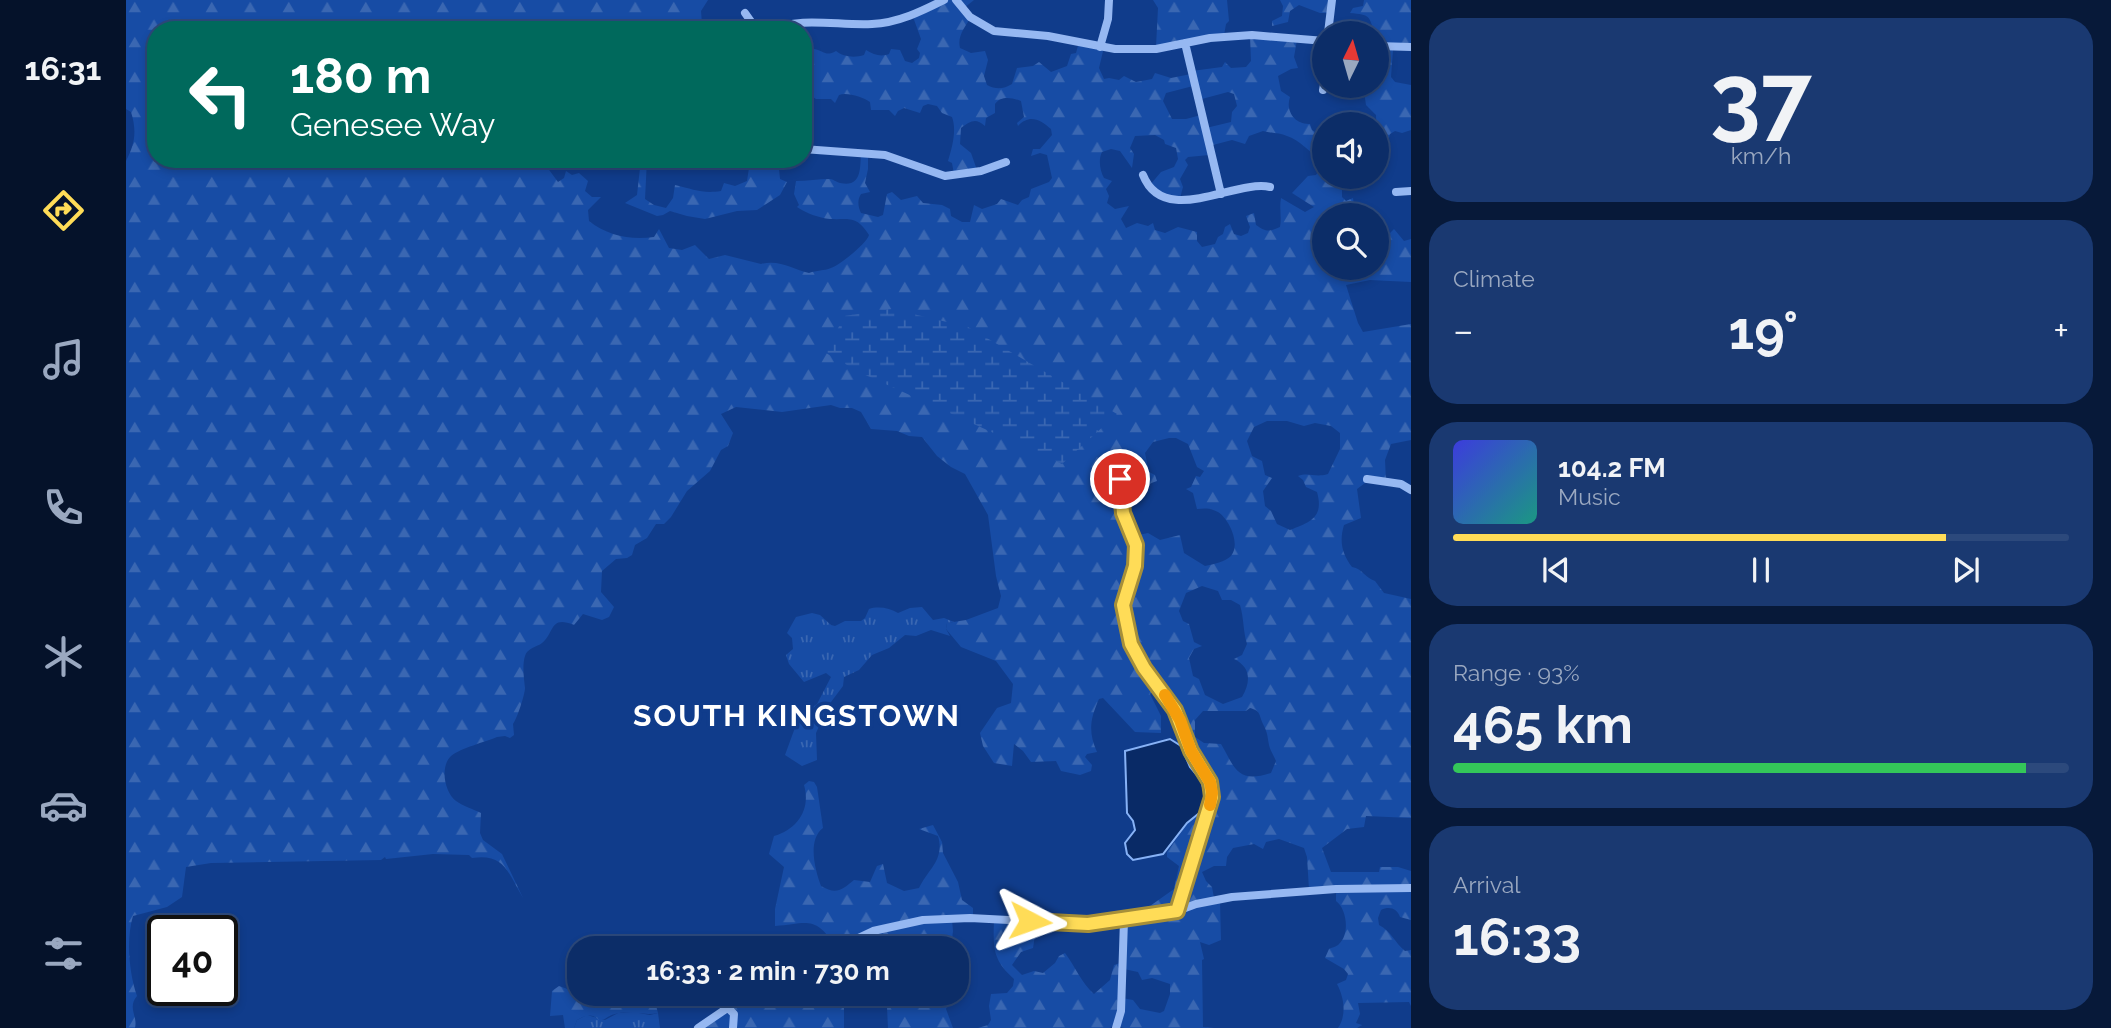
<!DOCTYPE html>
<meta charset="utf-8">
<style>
:root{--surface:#0c2d68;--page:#1a3971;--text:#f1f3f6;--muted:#9aa8c0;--line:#2c497c;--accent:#ffdc57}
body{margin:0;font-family:Raleway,sans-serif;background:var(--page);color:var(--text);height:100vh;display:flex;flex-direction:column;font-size:26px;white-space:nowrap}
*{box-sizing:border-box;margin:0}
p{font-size:23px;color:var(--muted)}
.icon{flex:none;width:38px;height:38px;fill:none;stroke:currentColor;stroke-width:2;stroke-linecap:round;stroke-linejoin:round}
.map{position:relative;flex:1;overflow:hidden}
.details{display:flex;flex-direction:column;gap:18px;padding:18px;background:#071939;width:700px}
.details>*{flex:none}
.hud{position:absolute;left:21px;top:21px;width:665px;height:147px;border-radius:28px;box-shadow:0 4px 10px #0003,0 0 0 2px var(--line);background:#00695c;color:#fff;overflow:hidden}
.needle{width:46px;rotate:5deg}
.tools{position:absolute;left:1186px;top:21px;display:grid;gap:14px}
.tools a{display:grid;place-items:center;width:77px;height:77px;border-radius:50%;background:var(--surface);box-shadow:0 4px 10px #0003,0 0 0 2px var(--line);font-size:35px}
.speed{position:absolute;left:21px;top:915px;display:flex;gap:14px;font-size:35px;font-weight:700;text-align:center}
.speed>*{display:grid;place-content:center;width:91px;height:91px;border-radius:50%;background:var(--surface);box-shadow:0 4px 10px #0003,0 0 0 2px var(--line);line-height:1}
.speed .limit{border:4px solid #111;border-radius:10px;background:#fff;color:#111}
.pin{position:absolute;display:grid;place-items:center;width:60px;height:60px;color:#fff;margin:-30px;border:4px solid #fff;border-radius:50%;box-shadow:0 2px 7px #0007}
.me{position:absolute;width:77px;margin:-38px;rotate:94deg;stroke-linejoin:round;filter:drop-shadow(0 0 5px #0008)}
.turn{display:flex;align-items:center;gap:24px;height:147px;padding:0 28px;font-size:32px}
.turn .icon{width:91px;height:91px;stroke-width:2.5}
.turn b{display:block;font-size:49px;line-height:60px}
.big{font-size:52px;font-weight:700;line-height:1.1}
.details .tile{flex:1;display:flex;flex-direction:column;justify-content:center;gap:10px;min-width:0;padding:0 24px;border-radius:28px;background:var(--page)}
.details .dial{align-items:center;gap:0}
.dial b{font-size:91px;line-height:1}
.song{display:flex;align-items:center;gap:21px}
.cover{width:84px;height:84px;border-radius:10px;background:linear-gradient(135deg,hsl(240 70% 55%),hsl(170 70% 35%))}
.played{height:7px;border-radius:4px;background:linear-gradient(90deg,var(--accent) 80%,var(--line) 80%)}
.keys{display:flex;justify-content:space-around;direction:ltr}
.heat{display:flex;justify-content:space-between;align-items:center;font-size:38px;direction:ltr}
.charge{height:10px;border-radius:5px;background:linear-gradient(90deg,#34c759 93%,var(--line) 0)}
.trip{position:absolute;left:441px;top:936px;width:402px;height:70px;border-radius:28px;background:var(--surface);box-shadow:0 4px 10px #0003,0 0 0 2px var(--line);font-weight:700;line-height:70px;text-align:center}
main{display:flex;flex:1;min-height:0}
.tab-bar{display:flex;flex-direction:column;width:126px;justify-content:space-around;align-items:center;background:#05122a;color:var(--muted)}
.tab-bar .icon{width:49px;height:49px}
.tab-bar .on{color:var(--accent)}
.tab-bar b{font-size:32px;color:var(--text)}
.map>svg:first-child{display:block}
</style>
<main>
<nav class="tab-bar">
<b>16:31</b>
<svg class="icon on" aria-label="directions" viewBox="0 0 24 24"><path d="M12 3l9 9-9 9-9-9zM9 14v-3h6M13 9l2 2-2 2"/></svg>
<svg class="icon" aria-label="music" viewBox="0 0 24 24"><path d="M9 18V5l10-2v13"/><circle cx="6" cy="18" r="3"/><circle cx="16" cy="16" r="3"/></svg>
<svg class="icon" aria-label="phone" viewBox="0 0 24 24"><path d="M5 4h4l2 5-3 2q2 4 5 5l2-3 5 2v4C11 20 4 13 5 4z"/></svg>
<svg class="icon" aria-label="climate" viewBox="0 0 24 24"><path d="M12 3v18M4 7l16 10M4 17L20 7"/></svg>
<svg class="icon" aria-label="car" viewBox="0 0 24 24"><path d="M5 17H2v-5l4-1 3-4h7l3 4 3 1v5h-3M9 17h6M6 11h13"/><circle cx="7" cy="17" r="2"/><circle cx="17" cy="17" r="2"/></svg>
<svg class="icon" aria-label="filters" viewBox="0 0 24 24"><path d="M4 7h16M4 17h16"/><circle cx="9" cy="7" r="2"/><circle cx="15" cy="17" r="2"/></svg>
</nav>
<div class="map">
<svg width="1285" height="1028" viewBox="0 0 1285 1028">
<defs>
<pattern id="grass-tufts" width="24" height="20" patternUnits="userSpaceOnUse" patternTransform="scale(1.75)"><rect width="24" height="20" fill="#174ca5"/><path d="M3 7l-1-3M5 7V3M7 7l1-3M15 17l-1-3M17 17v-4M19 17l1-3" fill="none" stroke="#3a67b2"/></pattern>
<pattern id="forest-firs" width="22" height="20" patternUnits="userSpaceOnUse" patternTransform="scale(1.75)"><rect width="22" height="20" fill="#174ca5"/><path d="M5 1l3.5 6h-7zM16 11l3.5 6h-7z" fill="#3a67b2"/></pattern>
<pattern id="wetland-marsh" width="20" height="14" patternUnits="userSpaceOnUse" patternTransform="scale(1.75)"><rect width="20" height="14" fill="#174ca5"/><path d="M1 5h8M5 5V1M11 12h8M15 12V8" fill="none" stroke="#3a67b2"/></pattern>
</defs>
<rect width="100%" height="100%" fill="#103c8b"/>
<path fill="url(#grass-tufts)" d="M 796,607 L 807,620 L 818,618 L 828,622 L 821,623 L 820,629 L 824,636 L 805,630 L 790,636 L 779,635 L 763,648 L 746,655 L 733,670 L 718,677 L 717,686 L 702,706 L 690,733 L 691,760 L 676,766 L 659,755 L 670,725 L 668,723 L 675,715 L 691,704 L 705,677 L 700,673 L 678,682 L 663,664 L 660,655 L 667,649 L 666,638 L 661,633 L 670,617 L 686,613 L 694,615 L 705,625 L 709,626 L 719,621 L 735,621 L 739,618 L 743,609 C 752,606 764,608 772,613 L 784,608 Z
M 507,1012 L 524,1015 L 532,1013 L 534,1028 L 448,1028 L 451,1020 L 461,1015 L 479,1020 L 492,1013 Z"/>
<path fill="url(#forest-firs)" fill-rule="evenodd" d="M 0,0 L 582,0 L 575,11 L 576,24 L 582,29 L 591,30 L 30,30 L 30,159 L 415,159 L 432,182 L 438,178 L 440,171 L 446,175 L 453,173 L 462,181 L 459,191 L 466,197 L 475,197 L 462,210 L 463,221 C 482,236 504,240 528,237 L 533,229 L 543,248 L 556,250 L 569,245 L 583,259 L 599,255 L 635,264 C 653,259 667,269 683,273 C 691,270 698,271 705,268 C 714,265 741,243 743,235 C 730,215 724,220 704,219 C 693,218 680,213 671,207 L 673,205 L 668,194 L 670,181 C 681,181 693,179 704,179 C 707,179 710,182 714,183 C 736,188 734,168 735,153 L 742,153 L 742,169 L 739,183 L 744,192 L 735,194 C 731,200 732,207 735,213 L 752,217 L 757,215 L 761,194 L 766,192 L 775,200 L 791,196 L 797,203 L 816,205 L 824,209 L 825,216 L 836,222 L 844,222 L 848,205 L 856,209 L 871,204 L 875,199 L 892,205 L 896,200 L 903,197 L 905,189 L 923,182 L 926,178 L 921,155 L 914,153 L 905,156 L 907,149 L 914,149 L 926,135 L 925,129 C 914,119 903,114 892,126 L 891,123 L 898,117 L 895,101 C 887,98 875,95 869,104 L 869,113 L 860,118 L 859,126 C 849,117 844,122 835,128 L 834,144 L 845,153 L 851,170 L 828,174 L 826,163 L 822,161 C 826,148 831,130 826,117 L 816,113 L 811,106 L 802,104 L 797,106 L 794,113 L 778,108 L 772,111 L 769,116 L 763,110 L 745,110 L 744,102 C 737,97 721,92 713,95 L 709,103 L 705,99 L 690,99 L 677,90 L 677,53 L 686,52 L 688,49 C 698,51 700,57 710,51 C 717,57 729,58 738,55 L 740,50 C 748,55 755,57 763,54 L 765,49 L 774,50 L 779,61 L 786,63 L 793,58 L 794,53 L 791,49 L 795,39 L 786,14 L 816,0 L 848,0 L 838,8 L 845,17 C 839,27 831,36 834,48 L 845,53 L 859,51 L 862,60 L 858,76 L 861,85 C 870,90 878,89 886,84 L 891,68 L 907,66 L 913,62 L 925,72 L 941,66 L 945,54 L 950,53 L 953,42 L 978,47 L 973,68 L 978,79 L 983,78 L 993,80 L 998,76 L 1010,82 L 1026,79 L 1029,73 L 1045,78 L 1065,74 L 1066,71 L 1096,67 L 1099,62 L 1105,68 L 1120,67 L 1125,61 L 1124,36 L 1171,40 L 1168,57 L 1172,68 L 1165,69 L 1152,76 L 1155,91 L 1164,97 C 1159,111 1169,125 1184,124 L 1186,130 C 1203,139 1199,160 1199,177 L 1239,177 L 1245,180 L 1235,183 L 1228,190 L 1223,182 L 1219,182 L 1216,188 L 1216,197 L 1220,201 L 1227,198 L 1228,206 L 1232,209 L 1244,208 L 1240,215 L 1199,215 L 1199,268 L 1251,268 L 1251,233 L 1262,235 L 1268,229 L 1278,241 L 1285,239 L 1285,282 L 1244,280 L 1220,285 L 1232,323 L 1237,332 L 1285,324 L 1285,440 L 1265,444 L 1259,460 L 1260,481 L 1243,480 L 1231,489 L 1235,518 L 1218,525 C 1213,541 1216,554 1226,567 C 1237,569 1239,578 1249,581 L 1258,593 L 1285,599 L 1285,818 L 1240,816 L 1238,827 L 1221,829 L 1196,848 L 1205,872 L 1253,872 L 1254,867 L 1272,867 L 1285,871 L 1285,920 L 1274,917 C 1271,908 1263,906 1255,910 L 1252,918 L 1253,925 C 1265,931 1269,943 1279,951 L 1285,950 L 1285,1006 L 1283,1002 L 1232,1003 L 1234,1014 L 1230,1023 L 1236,1025 L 1231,1028 L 1212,1028 C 1221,1015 1218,997 1211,984 L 1220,980 L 1222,974 L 1218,969 L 1199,958 L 1203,949 C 1205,948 1212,946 1213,944 C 1224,934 1221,909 1210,901 L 1210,888 L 1183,889 L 1181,857 L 1178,848 L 1153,839 L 1140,842 L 1137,849 L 1128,844 L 1107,848 L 1101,857 L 1100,866 L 1088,866 L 1076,872 L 1080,881 L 1086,887 L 1088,898 L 1094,902 L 1095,940 L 1083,945 L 1074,942 L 1078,959 L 1076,960 L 1077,1027 L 1088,1028 L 998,1028 L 988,1025 L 984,1028 L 852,1028 L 862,1025 L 865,1020 L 863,1006 L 865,994 L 881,993 L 887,986 L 888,979 C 867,960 867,949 868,921 L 911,923 L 907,948 L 895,952 L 886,965 L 896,975 L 908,971 L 917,973 L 929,963 L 933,956 L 939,953 C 950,968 955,982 968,994 L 984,980 L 988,965 L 997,962 L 1001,923 L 1014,920 L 1014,909 L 1024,906 L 1048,889 L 1053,866 L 1041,857 L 1041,852 L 1061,824 L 1074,813 L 1078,806 L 1079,810 L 1086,790 L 1065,750 L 1050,710 L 1031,684 L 1024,694 L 1035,716 L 1035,733 L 1009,732 L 977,698 L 973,699 C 964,719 962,732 971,752 L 961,754 L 959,757 L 966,765 L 965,771 L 954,775 L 935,771 L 930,761 L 905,762 L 897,751 L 888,744 L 886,766 L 868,763 L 857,746 L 854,733 L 871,708 L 885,703 L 887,684 L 870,661 L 835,647 L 820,629 L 821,623 L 840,620 L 872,608 L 875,596 L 870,576 L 862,515 L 839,474 L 825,467 L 811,456 L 796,437 L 783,436 L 771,431 L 745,429 L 735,412 L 726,408 L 714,408 L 705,405 L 656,412 L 610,407 L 595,414 L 607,433 L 602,446 L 595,450 L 584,471 L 561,491 L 545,517 L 538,524 L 530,524 L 521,538 L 509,545 L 506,555 L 501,558 L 490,559 L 476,571 L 475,592 L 488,607 L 483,617 L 476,620 L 457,614 L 448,625 C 423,615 429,633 416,643 C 411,647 401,648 399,656 C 396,665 398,679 399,688 C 399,694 391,719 387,724 L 388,735 L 384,738 L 379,736 L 371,737 C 359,742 335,748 325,756 C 314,766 318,792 330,801 C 337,806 347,809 355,813 L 354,833 L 357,840 L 376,854 L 397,898 C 382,873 379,853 346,858 L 343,855 L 307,854 L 260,859 L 259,857 L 255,860 L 85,863 L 60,867 L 56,897 L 41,907 L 7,916 C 0,939 3,973 11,996 C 1,1008 12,1016 9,1028 L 0,1028 L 0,161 C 9,144 11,131 5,112 L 0,109 ZM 1067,86 L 1072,100 L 1102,92 L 1108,94 L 1111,106 L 1106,112 L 1105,122 L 1080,128 L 1075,115 L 1060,119 L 1046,119 L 1037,101 L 1040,93 ZM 1137,131 C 1145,133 1154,133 1161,136 C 1173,140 1185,152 1194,161 L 1193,170 L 1190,175 L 1182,176 L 1166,193 L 1188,207 L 1179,212 L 1155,198 C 1153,209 1156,217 1154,227 C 1143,232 1140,232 1130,225 L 1128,213 L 1120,216 L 1124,227 L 1122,233 L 1115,236 L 1108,234 L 1104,224 L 1099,227 L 1097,234 L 1092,237 L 1089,244 L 1076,247 L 1071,241 L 1071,232 L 1052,227 L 1039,233 L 1029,230 L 1027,223 L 1022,226 L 1011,223 L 1000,228 L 995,219 L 1003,206 L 989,209 L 981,203 L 983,196 L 980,189 L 986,181 L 978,178 C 974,171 972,160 976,152 L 985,149 L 994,151 L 1006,168 L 1008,154 L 1004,148 L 1009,136 L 1029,135 L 1038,140 L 1039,144 L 1050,148 L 1052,159 L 1048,167 L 1035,172 L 1024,185 L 1036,194 L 1054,198 L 1057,187 L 1054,179 L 1062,165 L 1059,160 L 1062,157 L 1083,155 L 1083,146 L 1106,140 L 1119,144 L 1123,136 ZM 1141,421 L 1161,421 L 1178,426 L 1189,423 L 1205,426 L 1214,433 L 1214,449 L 1202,474 C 1189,478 1183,472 1172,476 L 1177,480 L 1180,487 L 1191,492 C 1198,517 1185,522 1164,530 L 1151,524 L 1145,511 L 1139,506 L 1137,491 L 1146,478 L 1139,475 L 1136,461 L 1126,456 L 1121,441 L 1128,427 ZM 1043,438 L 1050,438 L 1062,444 L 1071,467 L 1078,471 L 1074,477 L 1070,476 L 1065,487 L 1060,489 L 1067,493 L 1071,509 C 1079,508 1085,508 1092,512 C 1103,519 1115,544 1105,556 C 1099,562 1088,564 1079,566 L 1058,553 L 1054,535 L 1034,540 L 1022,533 L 1008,536 L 996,504 L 1008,501 C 1014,490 1019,485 1031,481 L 1029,475 L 1023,472 L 1019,453 L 1027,442 ZM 1076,586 L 1092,591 L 1096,600 L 1105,600 L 1114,605 C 1118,618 1117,631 1121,644 L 1116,655 L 1108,659 C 1125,667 1125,682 1116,697 L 1097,704 L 1079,695 L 1073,679 L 1067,676 L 1063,658 L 1068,649 L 1076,646 L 1068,642 L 1063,624 L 1057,621 L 1053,611 L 1060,593 ZM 1124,708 C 1135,711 1133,715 1137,724 C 1142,734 1141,734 1143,745 C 1144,750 1148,756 1150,761 L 1145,773 C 1111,784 1109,768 1095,744 L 1078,743 L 1069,737 L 1069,720 L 1077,711 L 1120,711 ZM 998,969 L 1012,972 L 1016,980 L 1026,978 L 1044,984 L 1044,994 L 1038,1011 L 1034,1013 L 1014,1009 L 1007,1000 L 996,998 Z
M 1027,0 L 1101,0 L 1103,21 L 1100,24 L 1098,35 L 1030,47 L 1032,8 Z
M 1154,0 L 1206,0 L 1205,13 L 1194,13 L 1173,5 L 1164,11 L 1162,22 L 1146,26 L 1146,21 L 1156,16 L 1157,6 Z
M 1238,0 L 1285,0 L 1285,48 L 1267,50 L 1265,77 L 1269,82 L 1285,85 L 1285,130 L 1276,133 L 1269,131 L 1264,134 L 1261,145 L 1251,144 L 1250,115 L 1240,105 L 1238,91 L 1246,92 L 1248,86 L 1251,86 L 1251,33 L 1249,33 C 1242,15 1245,15 1224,13 L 1227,8 L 1237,6 Z
M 509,159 L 521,159 L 519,199 L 528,205 L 540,208 L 547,198 L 549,185 C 567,189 576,194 595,191 L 598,183 L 609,186 L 621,181 L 623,168 L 615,159 L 652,159 L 654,179 L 661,182 L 654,195 L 631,210 L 611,211 L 579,219 L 561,216 L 544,211 L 537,215 L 531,216 L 499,203 L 511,195 L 514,168 L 508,163 Z
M 683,781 L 688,782 L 691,787 L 697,828 C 681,840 689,870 695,886 C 710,895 716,890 728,880 L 744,882 L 751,866 L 757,864 L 761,883 L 778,891 L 793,888 C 802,869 819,860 812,836 L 793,829 L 807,825 L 816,842 L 817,853 L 832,882 L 836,900 L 847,908 L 847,920 L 826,920 L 827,931 L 825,948 L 707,948 L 709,947 C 690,914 680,924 649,926 L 649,909 L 658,867 L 643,854 L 648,836 C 672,829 685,809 678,785 Z
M 453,985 L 453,994 L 527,994 L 532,1013 C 518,1016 503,1010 489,1014 C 482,1015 481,1020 473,1020 C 466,1013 460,1015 451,1020 L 448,1028 L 439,1028 L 437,1015 L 424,1016 L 426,991 L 433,986 L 447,991 Z
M 621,994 L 828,994 L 829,1001 L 822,1004 L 820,1009 L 827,1028 L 762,1028 L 761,1007 L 756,998 C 743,996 730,996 718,1003 L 718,1028 L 570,1028 Z"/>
<path fill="url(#wetland-marsh)" d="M 766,309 L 842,327 L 991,414 L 936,464 L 735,373 L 700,353 L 718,316 Z"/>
<path fill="#092a66" stroke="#87b2f6" stroke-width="2" d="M 1044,739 L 1055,746 L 1064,767 L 1075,780 L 1079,795 L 1077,810 L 1061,823 L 1037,854 L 1007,860 L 1001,854 L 999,843 L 1009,830 L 1007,821 L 1001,813 L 999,751 Z"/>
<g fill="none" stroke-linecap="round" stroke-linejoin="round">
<path stroke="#96b8f2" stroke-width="8" d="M 830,0 L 844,17 L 868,31 L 922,36 L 989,49 L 1030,49 L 1084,38 L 1126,35 L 1199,41
M 619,13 L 631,30
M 644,30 C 675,16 713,26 746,24 C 772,23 796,11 818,0
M 1202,33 L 1206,0
M 1059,43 L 1095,194
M 1251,46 L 1285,47
M 974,47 L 982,19 L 983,0
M 1197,90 L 1199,79
M 677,149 L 759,155 L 819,176 L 855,171 L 880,162
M 1017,175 C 1038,228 1109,179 1144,187
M 1270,192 L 1285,191
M 994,479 L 996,507 L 1009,545 L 1009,566 L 997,605 L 1005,644 L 1018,668 L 1049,710 L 1065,751 L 1084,782 L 1086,789 L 1083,810 L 1051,911
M 1241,479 L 1275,484 L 1285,490
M 711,948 L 747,931 L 797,920 L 844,918 L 962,924 L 1046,913 L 1070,904 L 1106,897 L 1210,889 L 1285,888
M 601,1007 L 608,1014 L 607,1028
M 572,1028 L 622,994
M 990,1028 L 995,1011 L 998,920"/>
</g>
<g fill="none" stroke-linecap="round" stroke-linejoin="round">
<g stroke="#a68f39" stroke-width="18">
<path id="route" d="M 904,921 L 962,924 L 1051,911 L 1086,797 L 1084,782 L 1065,751 L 1049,710 L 1018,668 L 1005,644 L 997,605 L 1009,566 L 1010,545 L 997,513 L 994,479"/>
</g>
<use href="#route" stroke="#ffdc57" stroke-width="12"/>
<path stroke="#f59e0b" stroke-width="12" d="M 1039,695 L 1054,720 L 1065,751 L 1084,782 L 1086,793 L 1084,805"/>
</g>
<g text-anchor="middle" stroke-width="7" stroke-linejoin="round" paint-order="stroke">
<g font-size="30" font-weight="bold" letter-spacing="2" fill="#fff" stroke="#103c8b">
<text x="671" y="726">SOUTH KINGSTOWN</text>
</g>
</g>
</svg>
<div class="tools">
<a><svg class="needle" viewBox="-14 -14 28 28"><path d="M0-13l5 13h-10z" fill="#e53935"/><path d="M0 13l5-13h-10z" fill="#9aa8c0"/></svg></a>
<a><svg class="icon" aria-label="sound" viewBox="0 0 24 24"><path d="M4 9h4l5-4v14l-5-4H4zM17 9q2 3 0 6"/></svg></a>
<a><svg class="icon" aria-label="search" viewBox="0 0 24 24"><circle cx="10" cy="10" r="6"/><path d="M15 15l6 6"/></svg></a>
</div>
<div class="speed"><div class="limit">40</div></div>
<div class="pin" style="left:994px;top:479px;background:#d93025"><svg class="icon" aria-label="arrive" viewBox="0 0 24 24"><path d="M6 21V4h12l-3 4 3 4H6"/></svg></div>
<svg class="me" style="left:904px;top:921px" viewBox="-20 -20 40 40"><path d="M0-17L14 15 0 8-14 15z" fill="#ffdc57" stroke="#fff" stroke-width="4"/></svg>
<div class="trip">16:33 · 2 min · 730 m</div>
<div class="hud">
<div class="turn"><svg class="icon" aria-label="left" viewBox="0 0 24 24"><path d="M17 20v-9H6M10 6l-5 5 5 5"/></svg><div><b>180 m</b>Genesee Way</div></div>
</div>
</div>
<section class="details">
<div class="tile dial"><b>37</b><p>km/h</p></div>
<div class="tile"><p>Climate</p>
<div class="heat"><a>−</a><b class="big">19°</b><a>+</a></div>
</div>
<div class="tile">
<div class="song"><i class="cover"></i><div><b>104.2 FM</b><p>Music</p></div></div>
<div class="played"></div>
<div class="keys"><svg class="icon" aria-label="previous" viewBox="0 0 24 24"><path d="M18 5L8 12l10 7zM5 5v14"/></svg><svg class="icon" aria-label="pause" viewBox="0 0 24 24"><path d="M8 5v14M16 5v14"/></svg><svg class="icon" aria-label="next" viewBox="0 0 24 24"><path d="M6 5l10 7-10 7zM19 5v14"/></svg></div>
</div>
<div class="tile"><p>Range · 93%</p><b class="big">465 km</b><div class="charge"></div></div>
<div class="tile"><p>Arrival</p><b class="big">16:33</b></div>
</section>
</main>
